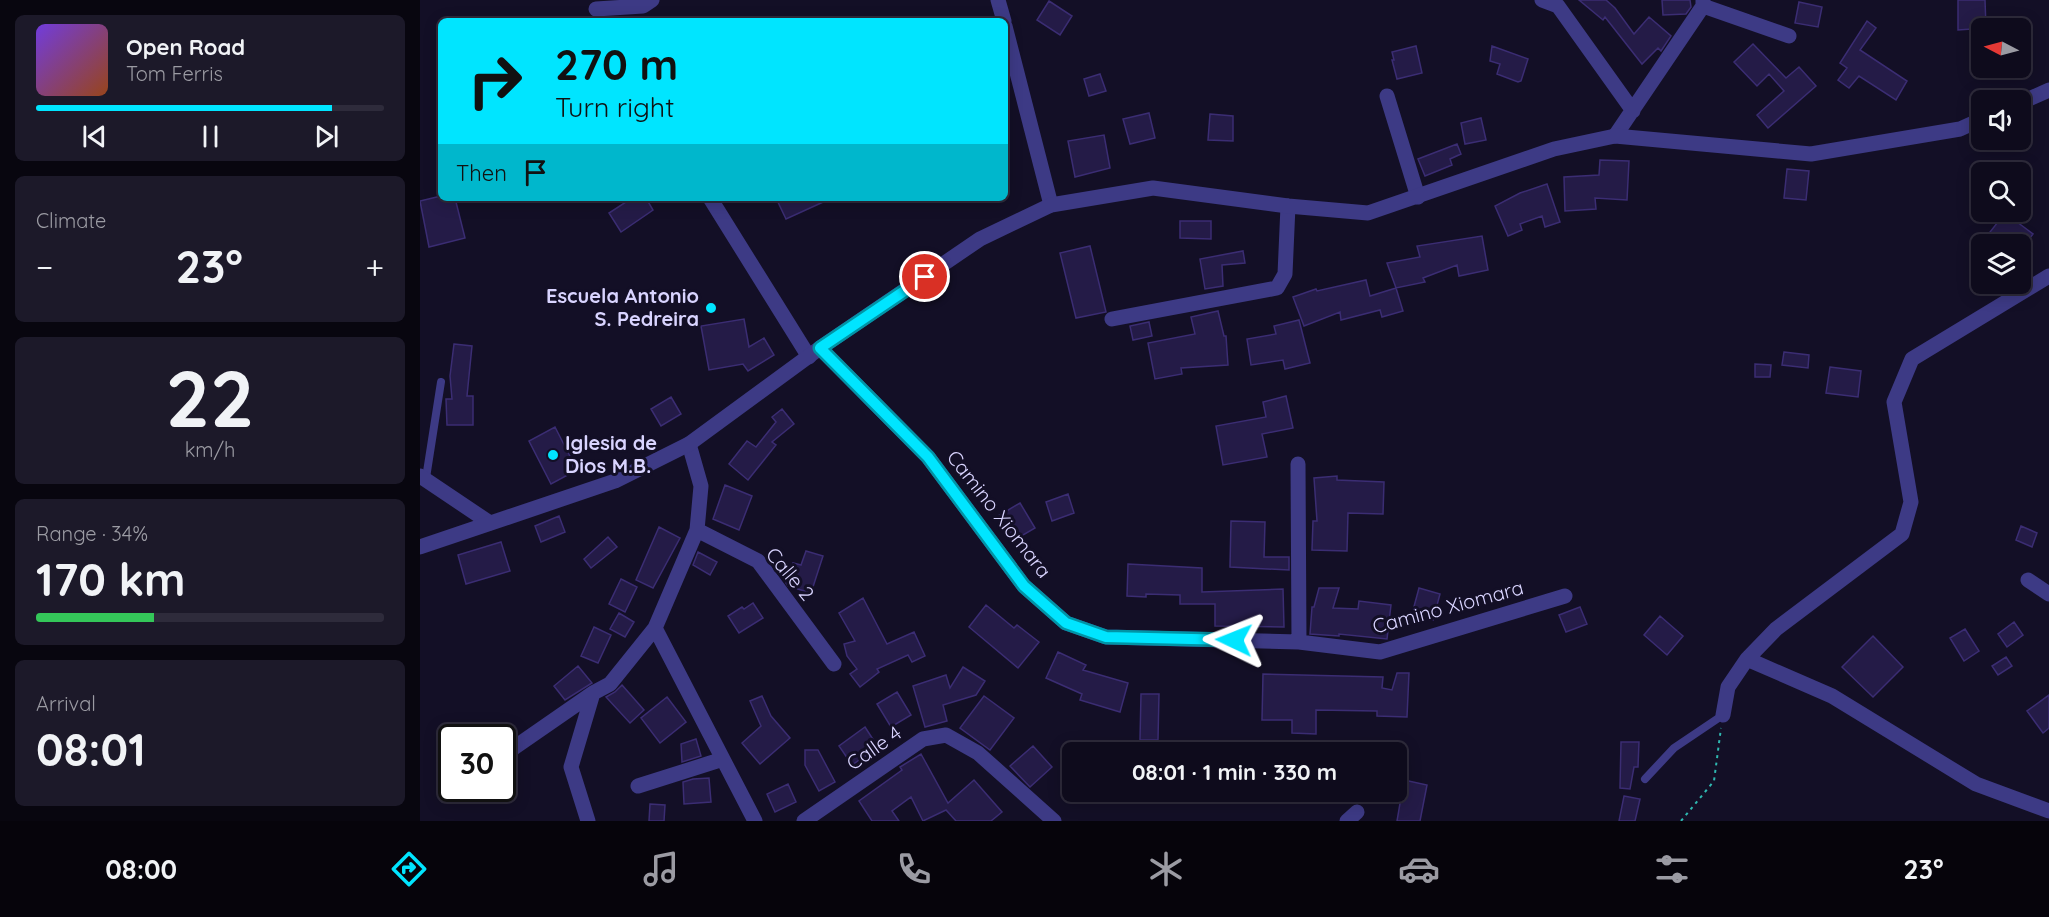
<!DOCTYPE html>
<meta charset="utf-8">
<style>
:root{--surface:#0e0b1c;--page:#1c1929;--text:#f1f3f6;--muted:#9b9ba3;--line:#2e2b3b;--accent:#00e5ff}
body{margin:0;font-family:Quicksand,sans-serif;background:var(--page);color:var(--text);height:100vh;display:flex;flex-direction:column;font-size:22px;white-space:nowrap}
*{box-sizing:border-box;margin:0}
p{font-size:20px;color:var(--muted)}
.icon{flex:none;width:33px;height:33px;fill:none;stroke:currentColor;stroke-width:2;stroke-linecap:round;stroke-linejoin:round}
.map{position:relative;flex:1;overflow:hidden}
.panel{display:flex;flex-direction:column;gap:15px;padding:15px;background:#08060f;width:420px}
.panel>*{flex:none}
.hud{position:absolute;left:18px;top:18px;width:570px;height:183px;border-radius:9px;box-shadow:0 3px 15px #0003,0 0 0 2px var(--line);background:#00e5ff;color:#111;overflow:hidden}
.needle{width:39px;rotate:276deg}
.buttons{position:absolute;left:1551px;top:18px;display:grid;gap:12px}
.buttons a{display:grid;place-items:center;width:60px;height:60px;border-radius:9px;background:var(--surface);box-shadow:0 3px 15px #0003,0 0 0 2px var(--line);font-size:30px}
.speed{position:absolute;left:18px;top:724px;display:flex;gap:12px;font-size:30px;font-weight:700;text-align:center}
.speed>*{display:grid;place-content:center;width:78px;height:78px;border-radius:50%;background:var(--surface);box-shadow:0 3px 15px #0003,0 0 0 2px var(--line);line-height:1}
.speed .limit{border:3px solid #111;border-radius:9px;background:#fff;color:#111}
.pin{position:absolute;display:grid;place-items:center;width:51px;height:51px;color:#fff;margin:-26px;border:3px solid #fff;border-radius:50%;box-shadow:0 2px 6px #0007}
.me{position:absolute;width:66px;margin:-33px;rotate:272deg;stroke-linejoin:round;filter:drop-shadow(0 0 4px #0008)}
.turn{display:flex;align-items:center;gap:21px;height:126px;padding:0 18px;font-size:27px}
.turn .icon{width:78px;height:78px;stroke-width:2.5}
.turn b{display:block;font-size:42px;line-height:51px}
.then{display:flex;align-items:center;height:57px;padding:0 18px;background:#0003;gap:12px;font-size:22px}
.big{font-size:45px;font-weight:700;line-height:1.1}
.panel .widget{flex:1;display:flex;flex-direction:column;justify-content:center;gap:9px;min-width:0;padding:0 21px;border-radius:9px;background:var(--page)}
.panel .dial{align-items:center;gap:0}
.dial b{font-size:78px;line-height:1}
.song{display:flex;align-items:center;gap:18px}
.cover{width:72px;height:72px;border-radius:9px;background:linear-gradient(135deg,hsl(260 70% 55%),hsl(20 70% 35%))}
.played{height:6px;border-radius:3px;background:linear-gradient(90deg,var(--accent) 85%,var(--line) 85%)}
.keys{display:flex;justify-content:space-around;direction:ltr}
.heat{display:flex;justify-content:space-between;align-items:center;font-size:33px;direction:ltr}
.charge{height:9px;border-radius:4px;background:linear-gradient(90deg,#34c759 34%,var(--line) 0)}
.trip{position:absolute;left:642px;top:742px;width:345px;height:60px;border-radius:9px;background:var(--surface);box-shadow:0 3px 15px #0003,0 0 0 2px var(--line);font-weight:700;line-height:60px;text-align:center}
.menu{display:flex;height:96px;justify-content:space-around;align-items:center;background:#06040b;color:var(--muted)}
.menu .icon{width:42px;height:42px}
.menu .active{color:var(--accent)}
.menu b{font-size:27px;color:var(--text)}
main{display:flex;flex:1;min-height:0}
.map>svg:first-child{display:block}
</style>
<main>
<section class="panel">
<div class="widget">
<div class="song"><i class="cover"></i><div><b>Open Road</b><p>Tom Ferris</p></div></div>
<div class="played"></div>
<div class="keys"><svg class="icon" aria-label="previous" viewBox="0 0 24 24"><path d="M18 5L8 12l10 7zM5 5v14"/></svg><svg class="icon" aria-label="pause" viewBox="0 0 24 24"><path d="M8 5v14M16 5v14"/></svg><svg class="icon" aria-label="next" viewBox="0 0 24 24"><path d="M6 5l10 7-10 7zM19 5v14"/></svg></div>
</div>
<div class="widget"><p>Climate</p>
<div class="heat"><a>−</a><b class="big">23°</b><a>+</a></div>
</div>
<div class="widget dial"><b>22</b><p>km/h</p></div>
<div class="widget"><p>Range · 34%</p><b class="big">170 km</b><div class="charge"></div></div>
<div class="widget"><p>Arrival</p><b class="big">08:01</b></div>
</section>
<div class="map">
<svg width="1629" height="821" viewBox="0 0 1629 821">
<rect width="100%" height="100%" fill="#130f26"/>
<path fill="#241b47" stroke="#3b2d73" stroke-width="1.5" d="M 1159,0 L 1186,0 L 1195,8 L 1214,34 L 1229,17 L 1251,36 L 1241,51 L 1238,48 L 1222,64 L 1185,17 L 1183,20 Z
M 1242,0 L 1270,0 L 1271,7 L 1266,14 L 1243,15 Z
M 1538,0 L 1565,0 L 1566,28 L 1538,30 Z
M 629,1 L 652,16 L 640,35 L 617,20 Z
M 1379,2 L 1402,7 L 1398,27 L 1375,23 Z
M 1447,21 L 1456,28 L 1440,50 L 1487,81 L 1476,100 L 1439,76 L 1429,88 L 1418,80 L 1427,68 L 1420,63 Z
M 1333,44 L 1366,78 L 1379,67 L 1396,86 L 1348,128 L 1337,115 L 1364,91 L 1349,74 L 1337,86 L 1314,62 Z
M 996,46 L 1002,73 L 977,79 L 972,60 L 974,60 L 972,52 Z
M 1072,46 L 1108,59 L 1101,81 L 1098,82 L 1077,74 L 1080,64 L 1070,61 Z
M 680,74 L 686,91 L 669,96 L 664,79 Z
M 729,113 L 735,138 L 710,144 L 703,119 Z
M 790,114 L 813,116 L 813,141 L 788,140 Z
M 1061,118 L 1066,140 L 1045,144 L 1041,123 Z
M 684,135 L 690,168 L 655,177 L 648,141 Z
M 1037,144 L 1041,154 L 1030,159 L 1032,165 L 1005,176 L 998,159 Z
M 1180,160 L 1209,161 L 1207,200 L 1175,198 L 1176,209 L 1145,211 L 1144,177 L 1179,175 Z
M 1367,169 L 1389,171 L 1386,200 L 1364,198 Z
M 1127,184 L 1140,222 L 1125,227 L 1122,216 L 1100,224 L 1102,230 L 1088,236 L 1075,206 L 1100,193 Z
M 21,196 L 21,198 L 35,198 L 45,238 L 9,247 L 0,201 Z
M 212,198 L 226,198 L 233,210 L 201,232 L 189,213 Z
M 356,198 L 412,198 L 366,219 Z
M 1585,213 L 1613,234 L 1605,244 L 1586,244 L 1570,232 Z
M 760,221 L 791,221 L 791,239 L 760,238 Z
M 1062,236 L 1068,270 L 1039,276 L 1037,265 L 1003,278 L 1005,282 L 976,288 L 967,263 L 1000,257 L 997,246 Z
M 670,246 L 686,312 L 656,318 L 640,253 Z
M 823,251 L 825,263 L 802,265 L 803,286 L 785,289 L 780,259 Z
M 946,280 L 950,296 L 976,288 L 983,311 L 962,317 L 960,310 L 921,320 L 920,312 L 884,326 L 873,297 L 896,289 L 897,291 Z
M 798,311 L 804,336 L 806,336 L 808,365 L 761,368 L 762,374 L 735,379 L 728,343 L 775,334 L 771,317 Z
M 324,319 L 329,347 L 344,338 L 354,355 L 328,371 L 323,364 L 289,370 L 281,326 Z
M 879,320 L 890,363 L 865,369 L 863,360 L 831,365 L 827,339 L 856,334 L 854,326 Z
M 729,322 L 732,336 L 713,340 L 710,326 Z
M 34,344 L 52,346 L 47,396 L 53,396 L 53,425 L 27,425 L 26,399 L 32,399 L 30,376 Z
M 1364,352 L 1389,355 L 1388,368 L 1362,365 Z
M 1335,364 L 1351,365 L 1350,377 L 1335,377 Z
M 1410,367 L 1441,371 L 1438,397 L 1406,393 Z
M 866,396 L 873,428 L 842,434 L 847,457 L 803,465 L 796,426 L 846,417 L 843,402 Z
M 251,397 L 261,414 L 241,426 L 231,409 Z
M 362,409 L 374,424 L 352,442 L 356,445 L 328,480 L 309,464 L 327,441 L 336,447 L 356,422 L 352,417 Z
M 135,427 L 157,470 L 131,484 L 109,441 Z
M 917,476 L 917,480 L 964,482 L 963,514 L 928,513 L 927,551 L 892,550 L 893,521 L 897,521 L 894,478 Z
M 305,485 L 332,496 L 319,530 L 293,519 Z
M 648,494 L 654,513 L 632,521 L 626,502 Z
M 600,503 L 615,528 L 593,541 L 578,516 Z
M 139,516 L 145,532 L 121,542 L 115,526 Z
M 811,521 L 845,522 L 844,557 L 869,557 L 869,570 L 810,567 Z
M 1601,526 L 1617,533 L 1612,547 L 1596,540 Z
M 239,527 L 260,538 L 233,588 L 216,580 Z
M 188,537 L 197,547 L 171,568 L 164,559 Z
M 81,542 L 90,571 L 46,584 L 38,555 Z
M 386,551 L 403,556 L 391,593 L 368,586 L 366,583 L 373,563 L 381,565 Z
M 278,552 L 297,562 L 290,575 L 273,565 Z
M 708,564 L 782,568 L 782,592 L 863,589 L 864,627 L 795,626 L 795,604 L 760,604 L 760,595 L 726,594 L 726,597 L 707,596 Z
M 201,579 L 217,587 L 205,612 L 189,604 Z
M 899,588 L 919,588 L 913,608 L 938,609 L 939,601 L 971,605 L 967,639 L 919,634 L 919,636 L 890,634 L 892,607 L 894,607 Z
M 999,588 L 1020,594 L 1013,620 L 992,614 Z
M 443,598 L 467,644 L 494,632 L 505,656 L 492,662 L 488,655 L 457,669 L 459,672 L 440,687 L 430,674 L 437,669 L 427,656 L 424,644 L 435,641 L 419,613 Z
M 333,603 L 343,618 L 319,633 L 308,616 L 322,607 L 324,609 Z
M 566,605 L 594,628 L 597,625 L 619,642 L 598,668 L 549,627 Z
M 1160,607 L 1167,624 L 1146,632 L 1139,615 Z
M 199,613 L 214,622 L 205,637 L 190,629 Z
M 1240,616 L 1263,636 L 1247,655 L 1224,635 Z
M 1594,622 L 1603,635 L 1587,647 L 1578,634 Z
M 174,627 L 191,635 L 178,663 L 161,656 Z
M 1545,629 L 1559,651 L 1544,661 L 1530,638 Z
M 1453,636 L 1483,667 L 1453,697 L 1422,667 Z
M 638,652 L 666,665 L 663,670 L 708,683 L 700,712 L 660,700 L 662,694 L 626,678 Z
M 1586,657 L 1592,666 L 1578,675 L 1572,666 Z
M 158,666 L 172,683 L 145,700 L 134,686 Z
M 543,667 L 565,681 L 556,695 L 523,705 L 527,721 L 505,727 L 493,686 L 526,675 L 530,688 Z
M 977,673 L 989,673 L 987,717 L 957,716 L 957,711 L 896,710 L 896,734 L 872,733 L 872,720 L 842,720 L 843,674 L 963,677 L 962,688 L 972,690 Z
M 202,685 L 224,710 L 210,723 L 186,697 L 195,692 Z
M 477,692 L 491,715 L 471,727 L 457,704 Z
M 721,694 L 739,694 L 738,740 L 720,740 Z
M 1629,695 L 1629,728 L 1623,733 L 1607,711 Z
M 342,696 L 351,716 L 370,738 L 340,764 L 322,743 L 341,726 L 330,701 Z
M 564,696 L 594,718 L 570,750 L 540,728 Z
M 247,697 L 266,722 L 240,743 L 221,718 Z
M 445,727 L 458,747 L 432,765 L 419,746 Z
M 276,739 L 281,756 L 262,762 L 261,744 Z
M 1201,742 L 1219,742 L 1218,767 L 1214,767 L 1210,789 L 1200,788 Z
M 613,746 L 632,767 L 610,787 L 590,766 Z
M 385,750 L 398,750 L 415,782 L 399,791 L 385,765 Z
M 501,754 L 528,803 L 554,780 L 582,812 L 571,821 L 536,821 L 526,810 L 503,821 L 491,797 L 472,811 L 479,821 L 452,821 L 439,801 L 482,770 L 480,767 Z
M 289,778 L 291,802 L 264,804 L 263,782 L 273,779 Z
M 984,780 L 1007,785 L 1000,821 L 977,821 Z
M 368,784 L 376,802 L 355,812 L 347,794 Z
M 1204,796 L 1220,799 L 1215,821 L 1199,821 Z
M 230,804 L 245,805 L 244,821 L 229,821 Z"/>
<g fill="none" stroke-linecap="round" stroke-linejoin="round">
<path stroke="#2fb8b0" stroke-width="2" stroke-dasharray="3 4.5" stroke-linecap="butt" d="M 1261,821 L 1294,781 L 1301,728"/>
<path stroke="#3d3a85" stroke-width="8" d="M 6,478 L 21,382
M 1225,779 L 1254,748 L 1303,715"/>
<path stroke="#3d3a85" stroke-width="15" d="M 578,0 L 584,21
M 1122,0 L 1138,6 L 1213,111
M 1283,6 L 1369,36
M 176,9 L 223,6 L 232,0
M 585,26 L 631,205
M 967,96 L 998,197
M 1195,136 L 1283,6 L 1283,0
M 290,198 L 389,357
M 692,319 L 857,288 L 865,274 L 868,206
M 400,348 L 508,457 L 604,586 L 646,623 L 686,637 L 879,642 L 960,652 L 1145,596
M 269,444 L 281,486 L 277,530 L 235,628 L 335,821
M 878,464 L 879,642
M 0,476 L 70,523
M 277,530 L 338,561 L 414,664
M 1608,580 L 1629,594
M 1327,659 L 1412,696 L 1556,784 L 1629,811
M 1303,715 L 1308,687 L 1327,659 L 1356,629 L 1482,534 L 1491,502 L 1474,402 L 1492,359 L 1629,276
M 82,756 L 173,693 L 190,684 L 235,628
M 218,786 L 303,759
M 168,821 L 151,767 L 173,693
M 384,821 L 503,739 L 526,735 L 558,753 L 634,821
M 927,821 L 937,812"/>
<path stroke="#3d3a85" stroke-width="15" d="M 1600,103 L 1629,90
M 0,547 L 195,481 L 269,444 L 400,348 L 560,239 L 631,205 L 733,188 L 868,206 L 948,213 L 1134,149 L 1195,136 L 1391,154 L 1540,129 L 1562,119"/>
</g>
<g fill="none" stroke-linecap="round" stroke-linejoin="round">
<g stroke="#0095a6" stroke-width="15">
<path id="route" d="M 505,277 L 400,348 L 508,457 L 604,586 L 646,623 L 686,637 L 814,640"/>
</g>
<use href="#route" stroke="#00e5ff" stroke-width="10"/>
</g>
<g fill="#00e5ff" stroke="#130f26" stroke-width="2">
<circle cx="291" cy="308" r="6"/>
<circle cx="133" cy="455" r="6"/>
</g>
<g text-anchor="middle" stroke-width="6" stroke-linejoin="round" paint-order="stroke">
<g font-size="20" font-weight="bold" fill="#d9d4ff" stroke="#130f26" text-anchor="end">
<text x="279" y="303">Escuela Antonio<tspan x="279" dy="23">S. Pedreira</tspan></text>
<text x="145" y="450" text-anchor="start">Iglesia de<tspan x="145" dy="23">Dios M.B.</tspan></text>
</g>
<g font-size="20" fill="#d9d4ff" stroke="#130f26">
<text transform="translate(579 514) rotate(52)" y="7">Camino Xiomara</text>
<text transform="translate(370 574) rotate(50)" y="7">Calle 2</text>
<text transform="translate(1028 607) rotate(-15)" y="7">Camino Xiomara</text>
<text transform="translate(454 748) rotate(-35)" y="7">Calle 4</text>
</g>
</g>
</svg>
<div class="buttons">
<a><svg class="needle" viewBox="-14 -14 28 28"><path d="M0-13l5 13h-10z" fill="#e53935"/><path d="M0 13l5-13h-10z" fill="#9b9ba3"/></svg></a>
<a><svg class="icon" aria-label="sound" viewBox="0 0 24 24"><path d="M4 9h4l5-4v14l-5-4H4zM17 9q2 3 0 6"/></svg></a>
<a><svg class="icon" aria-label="search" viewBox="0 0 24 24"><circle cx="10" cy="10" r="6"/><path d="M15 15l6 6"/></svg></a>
<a><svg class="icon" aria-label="layers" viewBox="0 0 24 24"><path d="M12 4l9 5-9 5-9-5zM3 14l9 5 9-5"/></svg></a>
</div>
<div class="speed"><div class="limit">30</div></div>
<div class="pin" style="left:505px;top:277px;background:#d93025"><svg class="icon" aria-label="arrive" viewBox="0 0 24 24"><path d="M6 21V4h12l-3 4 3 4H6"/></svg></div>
<svg class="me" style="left:814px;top:640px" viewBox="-20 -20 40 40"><path d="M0-17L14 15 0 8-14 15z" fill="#00e5ff" stroke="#fff" stroke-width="4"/></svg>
<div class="trip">08:01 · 1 min · 330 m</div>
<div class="hud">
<div class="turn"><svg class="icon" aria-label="right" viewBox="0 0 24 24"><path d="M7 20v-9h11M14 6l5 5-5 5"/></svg><div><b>270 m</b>Turn right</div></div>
<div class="then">Then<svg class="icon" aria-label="arrive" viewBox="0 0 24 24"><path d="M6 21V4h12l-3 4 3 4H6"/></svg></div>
</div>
</div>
</main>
<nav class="menu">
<b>08:00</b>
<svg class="icon active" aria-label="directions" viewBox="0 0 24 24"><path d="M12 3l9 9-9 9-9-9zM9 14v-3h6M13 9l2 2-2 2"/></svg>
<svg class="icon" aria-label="music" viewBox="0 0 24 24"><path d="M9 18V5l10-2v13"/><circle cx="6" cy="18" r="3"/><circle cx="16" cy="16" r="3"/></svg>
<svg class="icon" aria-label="phone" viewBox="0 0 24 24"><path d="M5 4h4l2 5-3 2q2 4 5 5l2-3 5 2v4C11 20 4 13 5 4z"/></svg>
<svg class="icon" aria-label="climate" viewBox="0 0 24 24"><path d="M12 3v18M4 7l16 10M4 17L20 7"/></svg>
<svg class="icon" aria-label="car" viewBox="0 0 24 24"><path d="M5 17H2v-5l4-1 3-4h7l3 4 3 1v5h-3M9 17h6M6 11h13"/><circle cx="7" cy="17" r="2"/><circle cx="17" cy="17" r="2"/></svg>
<svg class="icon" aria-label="filters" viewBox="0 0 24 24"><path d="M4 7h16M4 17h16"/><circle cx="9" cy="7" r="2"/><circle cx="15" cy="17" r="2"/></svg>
<b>23°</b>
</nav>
